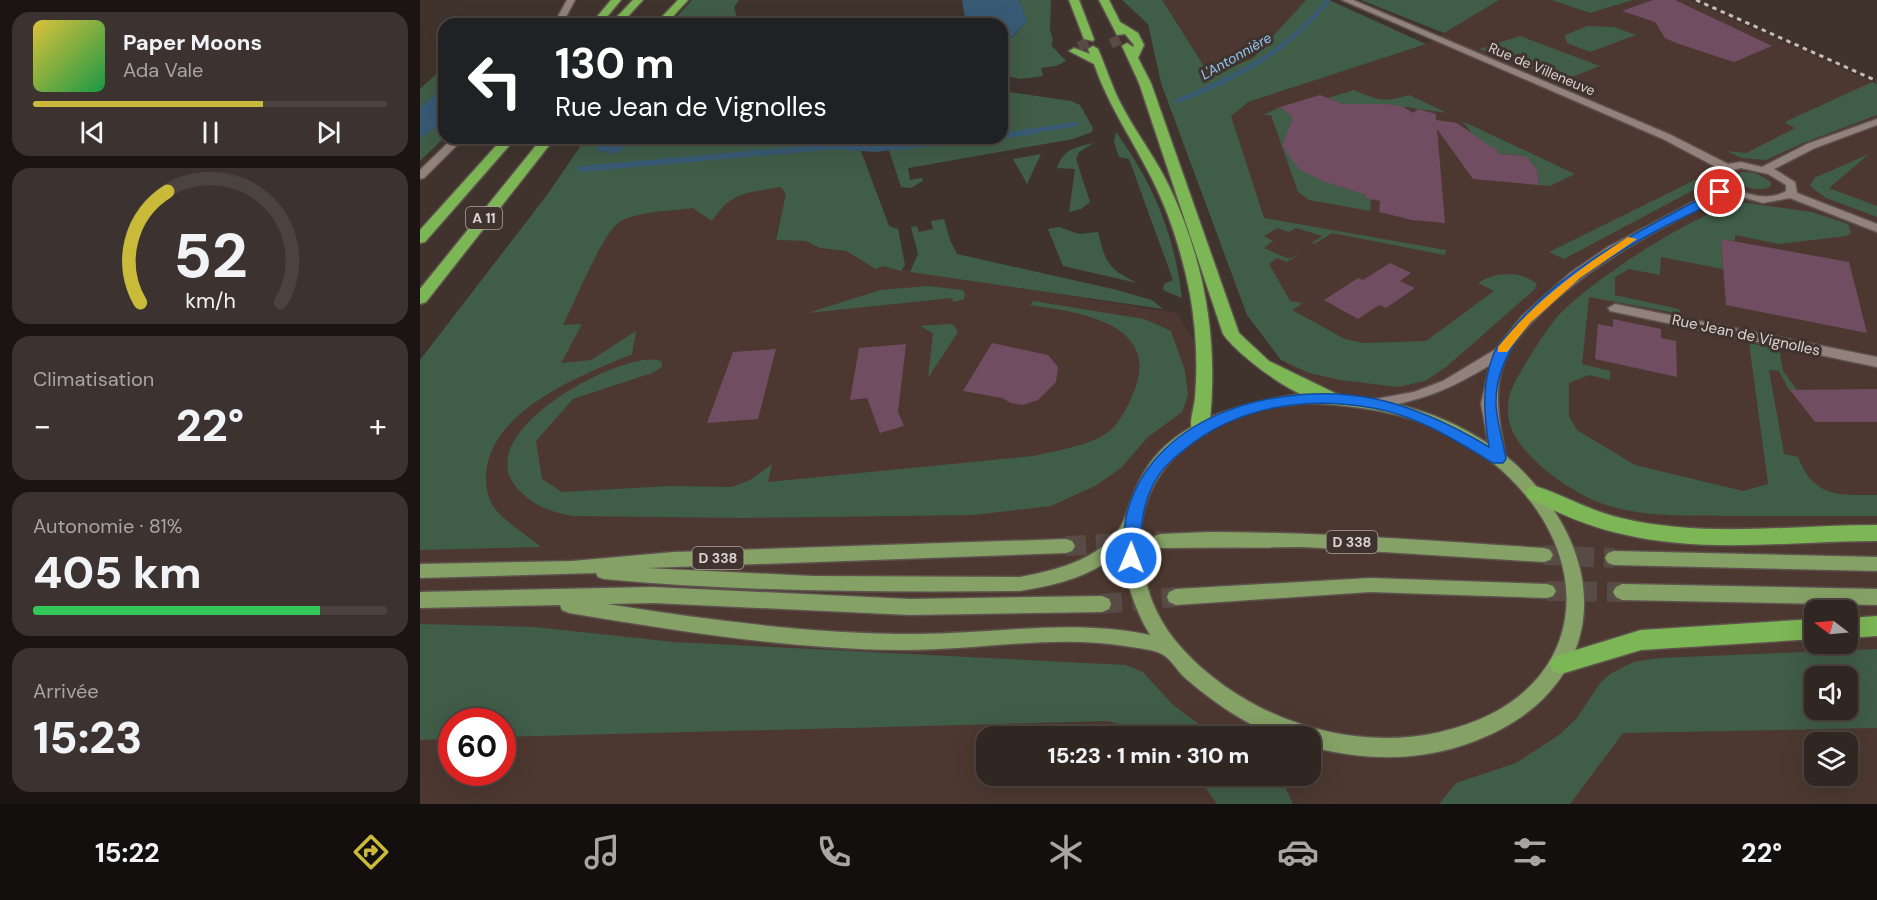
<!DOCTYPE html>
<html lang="fr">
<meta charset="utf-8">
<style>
:root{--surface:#302622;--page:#3c322f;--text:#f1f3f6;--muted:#a8a5a5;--line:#4b4340;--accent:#caba3a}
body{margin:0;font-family:"DM Sans",sans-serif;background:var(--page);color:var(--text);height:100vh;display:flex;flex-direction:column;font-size:22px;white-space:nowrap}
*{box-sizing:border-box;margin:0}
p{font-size:20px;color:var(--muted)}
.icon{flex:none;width:33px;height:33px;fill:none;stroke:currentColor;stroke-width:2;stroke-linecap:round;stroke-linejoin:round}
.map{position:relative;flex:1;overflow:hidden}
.drawer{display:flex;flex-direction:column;gap:12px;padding:12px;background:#1a1513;width:420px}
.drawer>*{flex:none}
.top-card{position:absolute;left:18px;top:18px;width:570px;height:126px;border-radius:18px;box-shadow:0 6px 24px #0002,0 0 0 2px var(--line);background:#202124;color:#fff;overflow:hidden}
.needle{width:39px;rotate:286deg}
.controls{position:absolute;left:1384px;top:600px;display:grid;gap:12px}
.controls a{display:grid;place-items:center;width:54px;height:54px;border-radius:12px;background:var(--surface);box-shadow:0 6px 24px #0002,0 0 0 2px var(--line);font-size:30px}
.speed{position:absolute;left:18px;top:708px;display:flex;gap:12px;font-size:30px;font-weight:700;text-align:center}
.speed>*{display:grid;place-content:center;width:78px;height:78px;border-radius:50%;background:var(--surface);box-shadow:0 6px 24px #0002,0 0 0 2px var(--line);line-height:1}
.speed .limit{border:9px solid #d22;background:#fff;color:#111}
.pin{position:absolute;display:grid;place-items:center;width:51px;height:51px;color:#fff;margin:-26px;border:3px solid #fff;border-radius:50%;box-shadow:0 2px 6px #0007}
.me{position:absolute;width:66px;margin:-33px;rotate:1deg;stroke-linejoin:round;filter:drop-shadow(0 0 4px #0008)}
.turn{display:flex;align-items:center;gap:21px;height:126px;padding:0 18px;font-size:27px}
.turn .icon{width:78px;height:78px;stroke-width:2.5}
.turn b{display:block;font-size:42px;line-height:51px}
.big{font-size:45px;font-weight:800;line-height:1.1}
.drawer .widget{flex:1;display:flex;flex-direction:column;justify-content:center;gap:9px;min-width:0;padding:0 21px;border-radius:18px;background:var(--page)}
.drawer .dial{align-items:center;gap:0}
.dial svg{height:156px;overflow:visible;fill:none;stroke:var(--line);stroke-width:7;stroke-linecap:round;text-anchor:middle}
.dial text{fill:var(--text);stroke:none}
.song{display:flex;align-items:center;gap:18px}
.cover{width:72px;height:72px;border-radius:9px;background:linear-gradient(135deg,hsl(50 70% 55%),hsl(140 70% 35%))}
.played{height:6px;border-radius:3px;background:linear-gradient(90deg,var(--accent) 65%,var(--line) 65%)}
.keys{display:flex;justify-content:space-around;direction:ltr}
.heat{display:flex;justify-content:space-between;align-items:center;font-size:33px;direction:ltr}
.charge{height:9px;border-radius:4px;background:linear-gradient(90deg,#34c759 81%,var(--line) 0)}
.trip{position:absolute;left:556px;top:726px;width:345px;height:60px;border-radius:18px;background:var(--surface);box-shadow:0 6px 24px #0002,0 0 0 2px var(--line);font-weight:800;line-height:60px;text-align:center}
.tabs{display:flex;height:96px;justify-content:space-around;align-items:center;background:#130f0e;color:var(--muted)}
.tabs .icon{width:42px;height:42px}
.tabs .current{color:var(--accent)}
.tabs b{font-size:27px;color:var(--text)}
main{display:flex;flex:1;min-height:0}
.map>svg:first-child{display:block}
</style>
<main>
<section class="drawer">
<div class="widget">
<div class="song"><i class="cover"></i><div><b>Paper Moons</b><p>Ada Vale</p></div></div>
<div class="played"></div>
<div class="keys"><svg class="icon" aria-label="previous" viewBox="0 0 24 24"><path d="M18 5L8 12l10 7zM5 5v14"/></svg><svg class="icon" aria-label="pause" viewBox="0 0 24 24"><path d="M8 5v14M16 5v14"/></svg><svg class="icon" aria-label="next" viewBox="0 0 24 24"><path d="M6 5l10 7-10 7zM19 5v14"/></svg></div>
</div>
<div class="widget dial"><svg viewBox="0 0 100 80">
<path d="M14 69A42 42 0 1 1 86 69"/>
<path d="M14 69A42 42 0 0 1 28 12" stroke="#caba3a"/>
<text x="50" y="56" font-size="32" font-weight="700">52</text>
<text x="50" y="72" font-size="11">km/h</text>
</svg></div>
<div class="widget"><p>Climatisation</p>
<div class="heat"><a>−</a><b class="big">22°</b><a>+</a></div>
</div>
<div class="widget"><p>Autonomie · 81%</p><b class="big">405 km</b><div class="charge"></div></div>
<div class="widget"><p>Arrivée</p><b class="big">15:23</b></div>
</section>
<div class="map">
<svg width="1457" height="804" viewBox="0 0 1457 804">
<rect width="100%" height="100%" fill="#40332e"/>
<path fill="#4c3830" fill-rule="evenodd" d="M 742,0 L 886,0 L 833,58 L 805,70 L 784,66 Z
M 1079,0 L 1131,0 L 1170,13 L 1214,0 L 1270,0 L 1457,84 L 1457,804 L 0,804 L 0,360 L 127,195 L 376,175 L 357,228 L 356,240 L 386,241 L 400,248 L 426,251 L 456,269 L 464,266 L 757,313 L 787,361 L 780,428 L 819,411 L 910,397 L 861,360 L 827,315 L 757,123 L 1005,44 ZM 1395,610 L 1428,610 L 1428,644 L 1395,644 ZM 1395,676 L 1428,676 L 1428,710 L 1395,710 ZM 32,722 L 82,722 L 82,772 L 32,772 ZM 567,736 L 891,736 L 891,776 L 567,776 ZM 1395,742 L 1428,742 L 1428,776 L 1395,776 Z"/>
<path fill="#405d48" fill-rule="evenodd" d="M 272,0 L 319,0 L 314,7 L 318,21 L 316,24 L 250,24 Z
M 599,0 L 631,0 L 630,29 L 633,41 L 631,45 L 646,61 L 636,66 L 621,68 L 623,76 L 600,79 L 582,75 L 582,37 L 592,38 L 607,21 Z
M 702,0 L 742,0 L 784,66 L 805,70 L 833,58 L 886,0 L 909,0 L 1006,44 L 828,102 L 811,116 L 844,218 L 1026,250 L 1025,255 L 912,233 L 894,244 L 892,243 L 902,236 L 876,228 L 869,232 L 857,228 L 844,236 L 853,241 L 844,248 L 869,259 L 881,253 L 867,262 L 857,258 L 849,264 L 870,301 L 883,303 L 872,310 L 925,339 L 943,343 L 1006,341 L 1074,291 L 1058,283 C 1076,272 1099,270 1117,284 L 1115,289 L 1025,368 L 1005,381 L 978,387 L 920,380 L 889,373 L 861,360 L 827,315 L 741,83 L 728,24 Z
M 941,0 L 1079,0 L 1024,33 Z
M 1131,0 L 1213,0 L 1170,13 Z
M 1167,26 L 1194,27 L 1216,35 L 1170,52 L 1147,43 L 1145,35 Z
M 1100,36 L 1180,66 L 1142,81 L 1059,49 Z
M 24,67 L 24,88 L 0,107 L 0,89 Z
M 1452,82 L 1457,84 L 1457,115 L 1383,143 L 1346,160 L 1322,158 L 1306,151 L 1326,153 L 1375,128 L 1365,123 L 1367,121 Z
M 934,90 C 957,100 964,103 989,95 L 1027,113 L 966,104 L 923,104 L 908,98 Z
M 582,91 L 651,101 L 660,105 L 673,128 L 672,132 L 653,139 L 488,168 L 490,180 L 502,178 L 503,181 L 491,188 L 481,187 L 465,138 L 582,138 Z
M 860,107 L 877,120 L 887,172 L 905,182 L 946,195 L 945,198 L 951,199 L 950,211 L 889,200 L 878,192 L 851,115 L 843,115 Z
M 1042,121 L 1155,174 L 1130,186 L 1119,185 L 1117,170 L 1106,156 L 1079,154 L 1075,148 C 1058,147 1053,133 1042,121 Z
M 24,122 L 24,138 L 0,161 L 0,138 Z
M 696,132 C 734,185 754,233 762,298 L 743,290 L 744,284 L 753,280 L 709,159 L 699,157 L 694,142 Z
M 166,138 L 184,138 L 175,150 L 195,154 L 215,138 L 436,138 L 469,226 L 478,229 L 485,265 L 481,271 L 463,266 L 456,269 L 426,251 L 400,248 L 386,241 L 356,240 L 366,194 L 361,187 C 326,193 312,191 292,221 L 273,208 C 253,211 212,211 197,224 C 181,237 154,304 143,325 L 162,324 L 141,363 L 171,360 L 216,331 L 212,354 C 162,375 70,410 66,474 C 65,484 68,500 75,509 C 87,523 107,535 121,547 L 0,550 L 0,360 L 127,195 Z
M 674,143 L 659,152 L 656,159 L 670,202 L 661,209 L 649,212 L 655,169 L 637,168 C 643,149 656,147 674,143 Z
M 621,154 L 607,184 L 593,159 Z
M 1449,154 L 1409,188 L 1457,206 L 1457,217 L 1406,198 L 1390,186 L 1394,178 Z
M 1322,172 L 1335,173 L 1350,181 L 1351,186 C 1339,193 1321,188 1313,177 Z
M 1283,176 L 1281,186 L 1144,259 L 1129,252 Z
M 1320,202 L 1392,212 L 1428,224 L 1431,232 L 1427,236 L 1359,244 L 1315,235 L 1315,241 L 1301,239 L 1303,269 L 1241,257 L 1240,275 L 1209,269 L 1195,277 L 1195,295 L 1259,309 L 1261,314 L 1169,297 L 1162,364 L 1190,371 L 1190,380 L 1169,375 L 1149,383 L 1149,416 L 1157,430 L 1215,465 L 1323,491 L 1348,484 L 1329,343 L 1359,349 L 1363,371 L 1377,390 L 1369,390 L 1359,371 L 1349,370 L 1364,454 L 1378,457 C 1394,498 1418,495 1457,495 L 1457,516 C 1410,516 1363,516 1316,516 C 1269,515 1217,519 1173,500 C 1144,487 1088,449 1088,412 C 1088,407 1088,400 1090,394 C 1092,382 1128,327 1137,317 C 1171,280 1272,215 1320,202 Z
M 524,219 L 530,240 L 537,254 L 693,289 L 732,300 L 743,309 L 490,272 L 498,254 L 491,227 L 497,226 L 499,232 L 513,229 L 511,221 Z
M 639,227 L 659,234 L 678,232 C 686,263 687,268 717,283 L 643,266 L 628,229 Z
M 508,286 L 543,290 L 545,294 L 544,299 L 533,302 L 532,298 L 388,313 L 460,290 Z
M 613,301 L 724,319 L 751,331 L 765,371 L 768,395 L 762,412 L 728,437 L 701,468 L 675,486 L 631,506 L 554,515 L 322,518 L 154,516 C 133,513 113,506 98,489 C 43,431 215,344 242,362 L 242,367 L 232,373 L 153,399 L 116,441 L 122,479 L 142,492 L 249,486 L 311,487 L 330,480 L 352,464 L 348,482 L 614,456 C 637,450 664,447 684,435 C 698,427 707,408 713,394 C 744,323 658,312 610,305 Z
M 528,324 L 534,325 L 538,332 L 508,378 L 513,333 L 500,326 Z
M 0,624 L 115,627 L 254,642 L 706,665 L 723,672 L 753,705 L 795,736 L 726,736 L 713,728 L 688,721 L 83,737 L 82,722 L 32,722 L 31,739 L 0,740 Z
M 1457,649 L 1457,728 L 1203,733 L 1150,804 L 1019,804 L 1036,783 L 1096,763 L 1139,735 L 1157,718 L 1180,683 L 1190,674 L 1213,662 L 1240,658 ZM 1395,676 L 1428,676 L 1428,710 L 1395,710 Z
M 777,776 L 860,776 L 873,804 L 797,804 Z"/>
<path fill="#385a74" d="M 542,0 L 599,0 L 607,21 L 591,38 L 582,37 L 582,24 L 546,24 Z
M 24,88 L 24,122 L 0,138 L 0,107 Z
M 184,138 L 215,138 L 196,154 L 175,150 Z"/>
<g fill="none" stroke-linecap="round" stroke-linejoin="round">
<path stroke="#385a74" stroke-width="4.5" d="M 757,101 C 816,78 869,51 908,0
M 606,132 L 656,124"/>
<path stroke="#385a74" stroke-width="6" d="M 582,136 L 615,131
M 161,169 L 417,146 L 454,149 L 569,138"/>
</g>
<path fill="#714d62" d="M 1233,0 L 1255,0 L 1352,46 L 1314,62 L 1256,43 L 1245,38 L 1235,22 L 1202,11 Z
M 900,95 L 923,104 L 966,104 L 982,106 L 993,113 L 998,109 L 1016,114 L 1016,120 L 1037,123 L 1071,147 L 1076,148 L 1079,154 L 1106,156 L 1117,170 L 1119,185 L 1053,179 L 1017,129 L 1025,223 L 992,220 L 959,212 L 960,201 L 945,198 L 946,195 L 905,182 L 879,169 L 862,146 L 873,117 L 860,107 Z
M 1301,239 L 1429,262 L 1447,333 L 1306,305 Z
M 970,263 L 991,273 L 980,281 L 995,288 L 966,308 L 959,305 L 938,319 L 904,300 L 938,278 L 943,280 Z
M 1193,319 L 1241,329 L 1241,338 L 1256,341 L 1257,377 L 1175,359 L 1178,324 L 1193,327 Z
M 572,343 L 628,355 L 638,367 L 636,382 L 618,400 L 603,405 L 591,403 L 582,398 L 543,391 Z
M 486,344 L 478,412 L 484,426 L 460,433 L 447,398 L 430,400 L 439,348 Z
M 356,349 L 338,419 L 287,423 L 313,352 Z
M 1457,389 L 1457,422 L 1395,422 L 1370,390 Z"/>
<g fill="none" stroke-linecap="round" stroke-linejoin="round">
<path stroke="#584b46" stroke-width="20" stroke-dasharray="20 10" stroke-linecap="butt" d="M 646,546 L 741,541
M 1124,555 L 1194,558
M 1127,591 L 1202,592
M 682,604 L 756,597"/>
<path stroke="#584b46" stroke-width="10" stroke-dasharray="10 5" stroke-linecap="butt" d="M 693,37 L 698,47
M 661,40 L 666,50"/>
<g stroke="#5e524e" stroke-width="3">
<path id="minor" d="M 147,0 L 155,0 L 142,24 L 134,24 Z
M 922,0 L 933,0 L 1251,135 L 1308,164 L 1321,162 L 1342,167 L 1387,144 L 1457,119 L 1457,125 L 1395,148 L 1354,169 L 1375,182 L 1377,193 L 1457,224 L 1457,232 L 1370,198 L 1343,203 L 1308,193 C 1243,228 1186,254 1131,304 C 1116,318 1099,334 1089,352 C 1070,385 1080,424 1086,459 L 1084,463 L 1072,463 L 1061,404 L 1070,365 C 1027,391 1005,399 955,409 L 947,404 L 950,400 L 994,392 L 1023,381 L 1076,349 L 1102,316 L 1150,273 L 1188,247 L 1301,187 L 1292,174 L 1296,167 L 1243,139 ZM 1321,168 L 1348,174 L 1366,185 L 1366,191 C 1347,203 1313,194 1302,174 L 1304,172 Z
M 33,138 L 44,138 L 4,178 L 0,179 L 0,170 Z
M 1195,304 L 1457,357 L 1457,367 L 1190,311 L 1188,308 Z"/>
</g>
<g stroke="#5e524e" stroke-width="3">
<path id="major" d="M 886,393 C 961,396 1020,408 1082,453 C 1102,468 1119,488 1133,509 C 1196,603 1160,702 1055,741 C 1001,762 947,761 891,747 L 891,736 C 882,736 872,738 864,736 C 835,733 785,696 763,676 C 757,670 752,661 745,656 C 736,649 716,648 705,646 C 633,634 553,651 479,650 C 368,649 258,631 149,613 L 142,610 L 140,605 L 0,608 L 0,592 L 233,587 L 490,599 L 682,596 L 689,599 L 691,604 L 689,609 L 682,612 L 490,615 L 233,603 L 187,604 C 289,620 392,634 495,634 C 574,634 652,618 730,635 C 713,607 706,580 702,548 C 677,576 636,585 600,591 C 461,592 323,592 184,579 L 178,577 L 176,573 L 0,578 L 0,564 L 152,561 L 254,552 L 646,539 L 652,541 L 655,546 L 652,551 L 646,553 L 227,568 L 392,576 L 600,577 C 638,570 691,557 706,515 C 714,491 722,470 740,451 C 779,412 834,401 886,393 ZM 886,403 C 955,406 1016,417 1072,462 C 1185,554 1171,698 1020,732 C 925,754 815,714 754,639 C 736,616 726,590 722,562 C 710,481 766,431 838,410 C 853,406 870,405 886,403 Z
M 789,532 C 901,532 1012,541 1124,548 L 1130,550 L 1133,555 L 1130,560 L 1124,562 L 884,547 L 741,548 L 735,546 L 732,541 L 735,536 L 741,534 Z
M 1194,551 L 1457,557 L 1457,571 L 1194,565 L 1188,563 L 1185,558 L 1188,553 Z
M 950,578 L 1127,584 L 1133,586 L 1136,591 L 1133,596 L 1127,598 L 950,592 L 756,605 L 749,602 L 747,597 L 749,592 L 756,589 Z
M 1202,584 L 1457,589 L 1457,605 L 1202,600 L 1196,597 L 1193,592 L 1196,587 Z"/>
</g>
<g stroke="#5e524e" stroke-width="3">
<path id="highway" d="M 191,0 L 201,0 L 181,24 L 171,24 Z
M 213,0 L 223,0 L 201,24 L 190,24 Z
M 258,0 L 268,0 L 246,24 L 235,24 Z
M 649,0 L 659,0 L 674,39 L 673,41 L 664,39 Z
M 679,0 L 689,0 L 700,22 L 718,33 L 724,45 L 718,58 L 731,83 L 819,333 L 849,361 L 917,394 L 920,398 L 917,402 C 889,410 819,357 803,334 L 719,83 L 702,46 L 707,43 L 713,47 L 714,45 L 705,34 L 697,35 Z
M 673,46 L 678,49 C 686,67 692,87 701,104 C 716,133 736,158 750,188 C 786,265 799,345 789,429 L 787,434 L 773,434 C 768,424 774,409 775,398 C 778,363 776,328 770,294 C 762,254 750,214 731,177 C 712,139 688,105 674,64 L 649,51 L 654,48 L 670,54 L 668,49 Z
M 83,138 L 96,138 L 5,242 L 0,243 L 0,230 Z
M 122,138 L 135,138 L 6,302 L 0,304 L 0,289 Z
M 1115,486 C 1144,495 1170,511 1201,518 C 1284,538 1373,525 1457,525 L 1457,541 C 1373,541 1284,554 1202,534 C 1169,527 1138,513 1108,498 L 1105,493 L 1108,488 Z
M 1457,616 L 1457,636 L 1428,638 L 1428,618 Z
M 1395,619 L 1395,639 L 1221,650 L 1141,674 L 1133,671 L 1129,664 L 1133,657 L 1221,630 Z"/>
</g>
<use href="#minor" fill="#92827c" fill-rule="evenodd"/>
<use href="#major" fill="#85a165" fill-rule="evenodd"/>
<use href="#highway" fill="#7cb655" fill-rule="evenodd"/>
<path stroke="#c5bbb7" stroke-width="3" stroke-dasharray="4.5 4.5" stroke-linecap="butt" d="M 1276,0 L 1457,81"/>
</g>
<path fill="#1a73e8" stroke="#114b97" stroke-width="1.5" d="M 1297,190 L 1305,192 C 1289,208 1259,218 1238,230 C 1177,263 1073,325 1076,405 C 1077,423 1083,441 1086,459 L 1083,463 L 1073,463 C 1035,440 998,416 953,408 C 886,396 817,406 764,450 C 752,459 741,469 734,483 C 721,507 721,532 719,558 L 717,563 L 705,563 L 703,558 C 704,544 703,527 707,513 C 734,411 865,380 956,399 C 997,408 1034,426 1069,447 C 1064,414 1061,385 1074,353 C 1078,345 1085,337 1091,331 C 1144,265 1224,229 1297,190 Z"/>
<path fill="#f59e0b" d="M 1208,237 L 1217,239 L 1160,278 L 1111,322 L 1087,352 L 1078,352 L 1078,347 C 1115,301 1159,269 1208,237 Z"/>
<g text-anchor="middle" stroke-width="6" stroke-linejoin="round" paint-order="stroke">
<g font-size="14" font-style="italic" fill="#8fc9f6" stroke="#40332e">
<text transform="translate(816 56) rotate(-30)" y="5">L'Antonnière</text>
</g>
<g font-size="14" fill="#ddd4d0" stroke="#40332e">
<text transform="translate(1122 69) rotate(23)" y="5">Rue de Villeneuve</text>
</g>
<g fill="#40332e" stroke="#aea49f" stroke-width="1.5">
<rect x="46" y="207" width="36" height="22" rx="4.5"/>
<rect x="906.5" y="531" width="51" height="22" rx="4.5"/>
<rect x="272.5" y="547" width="51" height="22" rx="4.5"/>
</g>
<g font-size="14" font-weight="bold" fill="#ddd4d0">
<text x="64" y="223">A 11</text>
<text x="932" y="547">D 338</text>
<text x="298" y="563">D 338</text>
</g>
<g font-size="15" fill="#ddd4d0" stroke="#40332e">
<text transform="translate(1326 335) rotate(12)" y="5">Rue Jean de Vignolles</text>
</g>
</g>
</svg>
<div class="controls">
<a><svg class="needle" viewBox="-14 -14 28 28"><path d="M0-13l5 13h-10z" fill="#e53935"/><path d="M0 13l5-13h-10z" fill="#a8a5a5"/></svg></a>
<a><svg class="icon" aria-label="sound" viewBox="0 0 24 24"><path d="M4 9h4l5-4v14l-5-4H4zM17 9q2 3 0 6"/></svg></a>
<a><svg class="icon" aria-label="layers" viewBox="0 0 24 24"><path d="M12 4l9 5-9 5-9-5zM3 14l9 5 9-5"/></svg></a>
</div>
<div class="speed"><div class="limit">60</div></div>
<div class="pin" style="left:1300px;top:192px;background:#d93025"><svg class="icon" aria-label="arrive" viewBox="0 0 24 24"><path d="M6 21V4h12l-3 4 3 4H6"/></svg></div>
<svg class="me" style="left:711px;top:558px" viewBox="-20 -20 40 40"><circle r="17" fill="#1a73e8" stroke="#fff" stroke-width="3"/><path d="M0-11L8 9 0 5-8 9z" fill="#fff"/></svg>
<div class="trip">15:23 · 1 min · 310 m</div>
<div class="top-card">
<div class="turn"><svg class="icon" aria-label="left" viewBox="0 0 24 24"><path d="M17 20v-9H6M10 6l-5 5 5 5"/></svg><div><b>130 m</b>Rue Jean de Vignolles</div></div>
</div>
</div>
</main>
<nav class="tabs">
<b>15:22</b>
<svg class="icon current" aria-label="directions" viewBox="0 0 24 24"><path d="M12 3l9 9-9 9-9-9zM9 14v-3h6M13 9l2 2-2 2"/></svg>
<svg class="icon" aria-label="music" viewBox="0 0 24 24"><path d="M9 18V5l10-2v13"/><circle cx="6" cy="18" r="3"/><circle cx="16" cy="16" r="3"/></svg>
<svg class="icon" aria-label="phone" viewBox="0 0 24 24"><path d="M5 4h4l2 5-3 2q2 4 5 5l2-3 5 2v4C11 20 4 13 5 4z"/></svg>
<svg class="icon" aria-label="climate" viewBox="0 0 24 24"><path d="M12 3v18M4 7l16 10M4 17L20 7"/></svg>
<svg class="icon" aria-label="car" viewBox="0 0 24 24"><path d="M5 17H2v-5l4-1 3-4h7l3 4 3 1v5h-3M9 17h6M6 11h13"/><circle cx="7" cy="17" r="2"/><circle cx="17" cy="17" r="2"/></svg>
<svg class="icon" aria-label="filters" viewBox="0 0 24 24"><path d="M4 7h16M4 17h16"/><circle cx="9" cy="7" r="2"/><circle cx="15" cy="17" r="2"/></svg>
<b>22°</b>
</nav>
